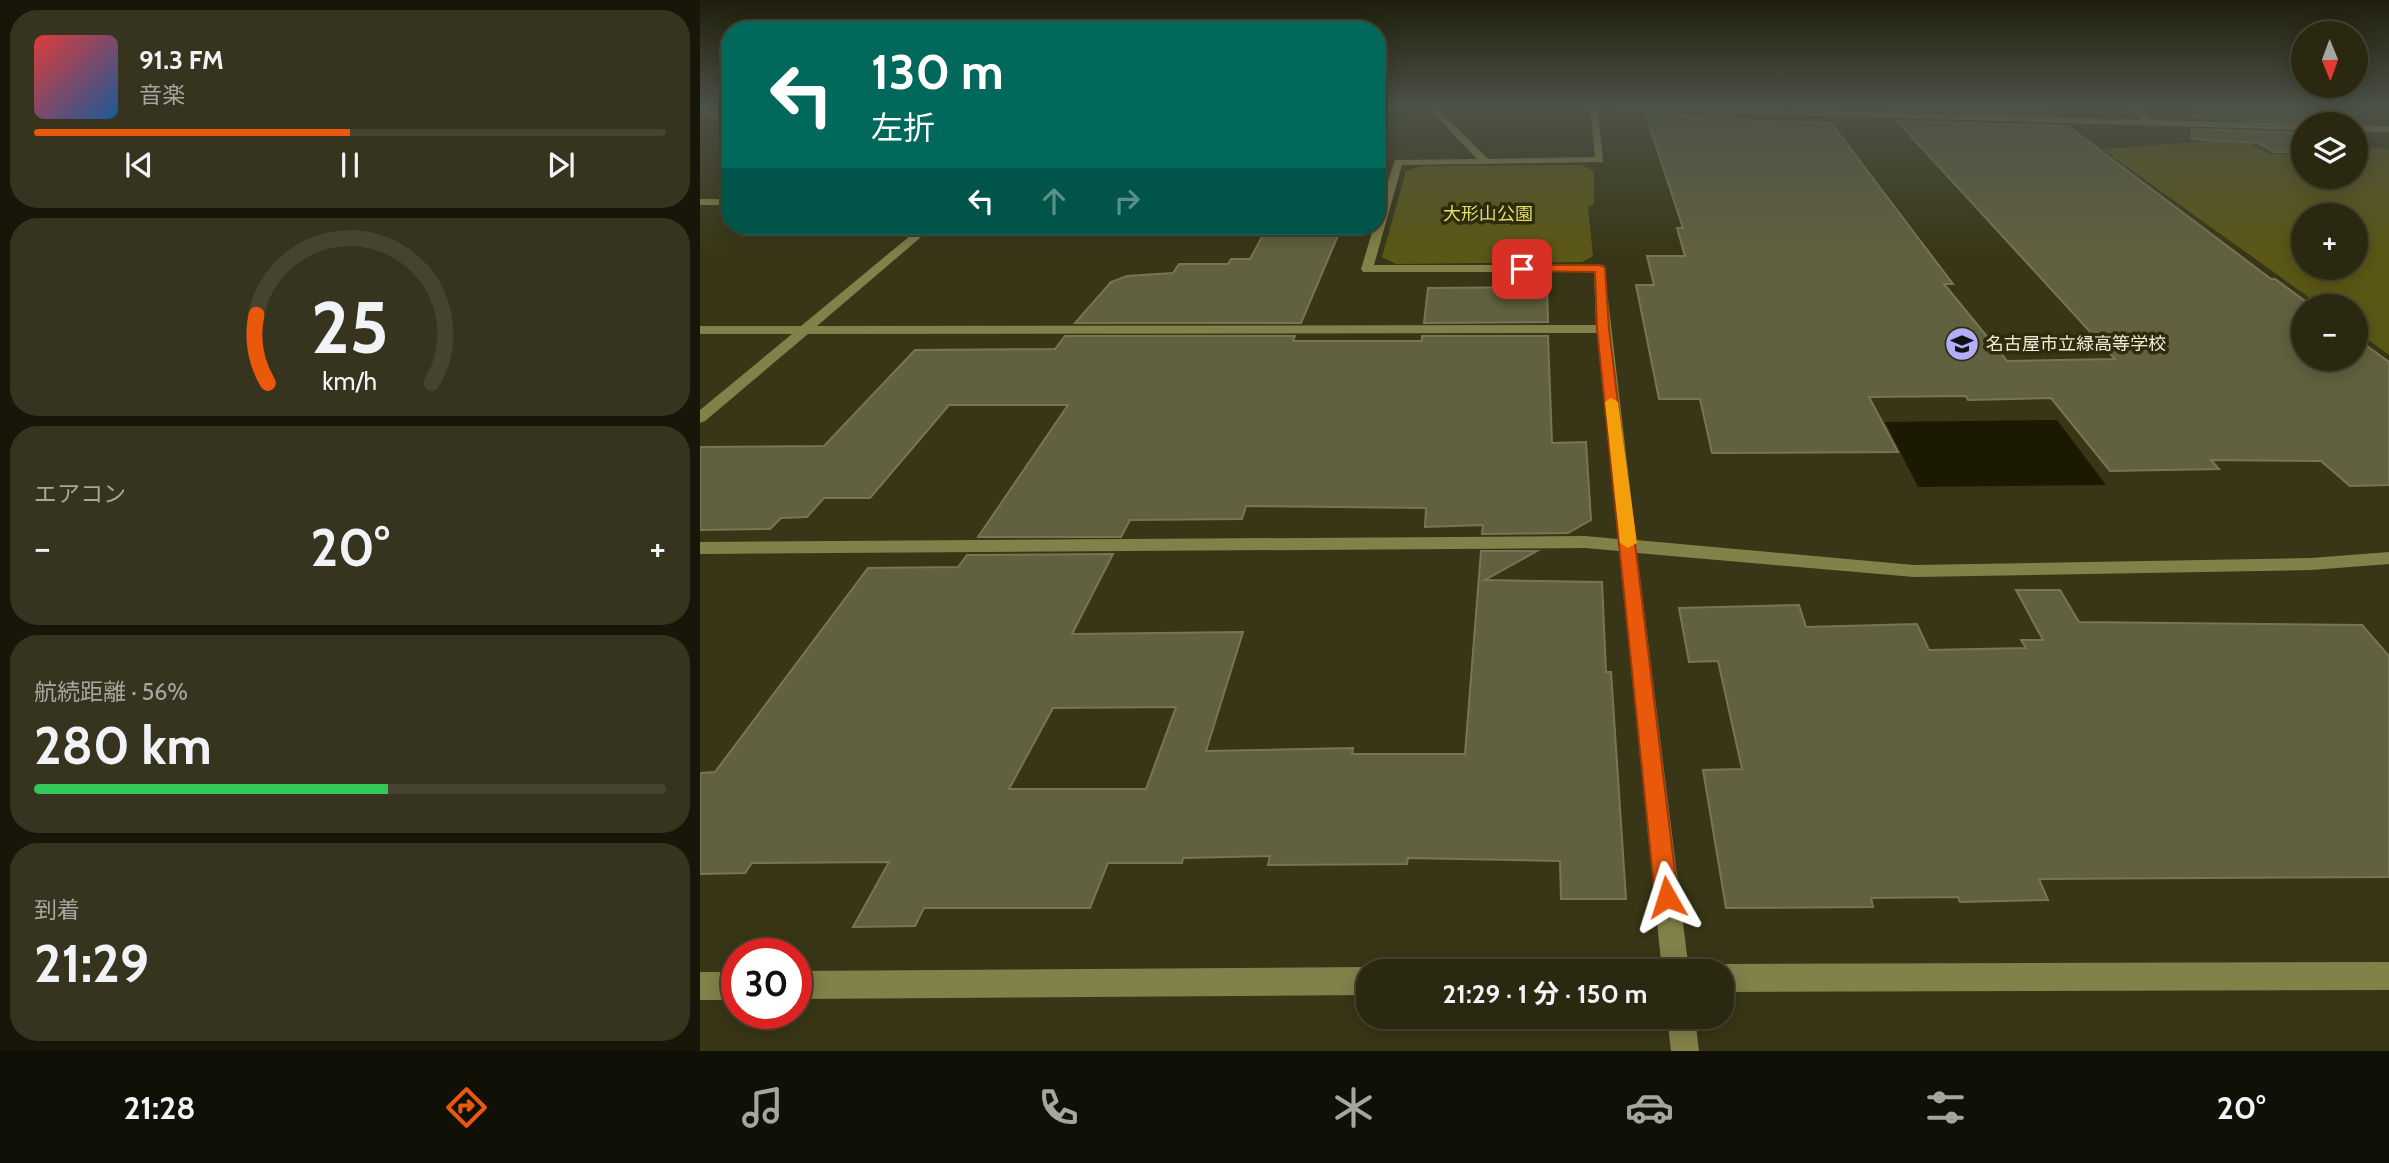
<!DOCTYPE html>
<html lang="ja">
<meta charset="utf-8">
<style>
:root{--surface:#2a2810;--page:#36341e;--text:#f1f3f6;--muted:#a5a69f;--line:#464430;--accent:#ea580c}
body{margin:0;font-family:Cabin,"Noto Sans JP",sans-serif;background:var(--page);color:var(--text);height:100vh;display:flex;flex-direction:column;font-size:26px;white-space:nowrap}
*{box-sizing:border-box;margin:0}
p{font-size:23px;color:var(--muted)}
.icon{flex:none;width:38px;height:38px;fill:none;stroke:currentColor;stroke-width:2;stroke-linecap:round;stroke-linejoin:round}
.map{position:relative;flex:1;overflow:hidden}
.panel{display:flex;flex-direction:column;gap:10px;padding:10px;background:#171609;width:700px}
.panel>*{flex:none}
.banner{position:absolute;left:21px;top:21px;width:665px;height:214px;border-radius:28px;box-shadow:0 4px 18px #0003,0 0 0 2px var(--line);background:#00695c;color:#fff;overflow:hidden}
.needle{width:46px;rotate:179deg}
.controls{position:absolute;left:1591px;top:21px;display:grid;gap:14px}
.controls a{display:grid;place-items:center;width:77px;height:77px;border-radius:50%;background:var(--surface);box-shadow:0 4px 18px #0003,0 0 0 2px var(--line);font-size:35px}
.speed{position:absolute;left:21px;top:938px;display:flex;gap:14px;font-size:35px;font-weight:700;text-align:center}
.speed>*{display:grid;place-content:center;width:91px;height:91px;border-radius:50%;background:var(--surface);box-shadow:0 4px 18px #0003,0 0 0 2px var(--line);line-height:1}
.speed .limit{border:10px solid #d22;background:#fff;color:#111}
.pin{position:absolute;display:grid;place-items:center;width:60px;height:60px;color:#fff;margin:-30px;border-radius:14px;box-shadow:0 4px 10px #0006}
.me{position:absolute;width:77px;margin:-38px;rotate:354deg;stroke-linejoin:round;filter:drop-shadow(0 0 5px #0008)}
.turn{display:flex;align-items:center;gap:24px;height:147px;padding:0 35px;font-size:32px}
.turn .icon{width:91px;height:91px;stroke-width:2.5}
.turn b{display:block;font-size:49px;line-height:60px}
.lanes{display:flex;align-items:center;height:66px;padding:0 35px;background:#0003;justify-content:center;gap:35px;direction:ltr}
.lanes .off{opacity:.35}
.big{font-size:52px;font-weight:700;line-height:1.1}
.panel .card{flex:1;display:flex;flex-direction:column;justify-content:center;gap:10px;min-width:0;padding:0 24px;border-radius:28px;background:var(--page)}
.panel .dial{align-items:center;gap:0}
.dial svg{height:182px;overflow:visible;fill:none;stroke:var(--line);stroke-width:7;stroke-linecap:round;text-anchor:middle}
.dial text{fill:var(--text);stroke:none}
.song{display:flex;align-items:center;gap:21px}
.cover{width:84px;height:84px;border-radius:10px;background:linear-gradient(135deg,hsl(0 70% 55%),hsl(210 70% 35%))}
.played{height:7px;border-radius:4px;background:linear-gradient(90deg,var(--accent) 50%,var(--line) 50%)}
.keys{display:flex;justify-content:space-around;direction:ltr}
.heat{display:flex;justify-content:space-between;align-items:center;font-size:38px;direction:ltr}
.charge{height:10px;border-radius:5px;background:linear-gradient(90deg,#34c759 56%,var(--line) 0)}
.trip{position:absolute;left:656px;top:959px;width:378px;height:70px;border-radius:28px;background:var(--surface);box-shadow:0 4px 18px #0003,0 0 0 2px var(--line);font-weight:700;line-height:70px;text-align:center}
.tab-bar{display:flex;height:112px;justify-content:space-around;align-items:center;background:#111006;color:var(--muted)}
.tab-bar .icon{width:49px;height:49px}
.tab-bar .selected{color:var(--accent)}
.tab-bar b{font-size:32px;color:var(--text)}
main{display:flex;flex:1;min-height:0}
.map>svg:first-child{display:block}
</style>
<main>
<section class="panel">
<div class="card">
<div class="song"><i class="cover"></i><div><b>91.3 FM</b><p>音楽</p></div></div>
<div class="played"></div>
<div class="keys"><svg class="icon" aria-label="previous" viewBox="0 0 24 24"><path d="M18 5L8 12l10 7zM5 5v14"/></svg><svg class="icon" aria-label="pause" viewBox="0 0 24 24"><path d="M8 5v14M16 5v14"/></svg><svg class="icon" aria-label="next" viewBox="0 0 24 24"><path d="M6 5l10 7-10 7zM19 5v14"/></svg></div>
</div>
<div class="card dial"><svg viewBox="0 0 100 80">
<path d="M14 69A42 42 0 1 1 86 69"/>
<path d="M14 69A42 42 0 0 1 9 39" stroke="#ea580c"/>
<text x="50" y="56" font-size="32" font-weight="700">25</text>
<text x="50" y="72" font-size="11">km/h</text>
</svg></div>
<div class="card"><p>エアコン</p>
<div class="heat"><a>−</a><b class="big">20°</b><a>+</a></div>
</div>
<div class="card"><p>航続距離 · 56%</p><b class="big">280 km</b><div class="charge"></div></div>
<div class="card"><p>到着</p><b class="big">21:29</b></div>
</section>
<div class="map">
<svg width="1689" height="1051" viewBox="0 0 1689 1051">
<rect width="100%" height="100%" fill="#383616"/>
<path fill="#5b5716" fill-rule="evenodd" d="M 1541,139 L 1569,154 L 1603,153 L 1603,177 L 1656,177 L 1656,147 L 1689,149 L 1689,355 L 1656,331 L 1656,306 L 1621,306 L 1402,149 ZM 1603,215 L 1656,215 L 1656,268 L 1603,268 Z
M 881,165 L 894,171 L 894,204 L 888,207 L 893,256 L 882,262 L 696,264 L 682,257 L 706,171 L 721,166 Z"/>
<path fill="#1b1901" d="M 1357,420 L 1406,485 L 1218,487 L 1185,422 Z"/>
<path fill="#61603f" stroke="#777654" stroke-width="2" fill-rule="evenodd" d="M 1184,106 L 1342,106 L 1353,115 L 1187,110 Z
M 1493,106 L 1613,106 L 1640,124 L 1493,118 Z
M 945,113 L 1035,116 L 1036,120 L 1131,123 L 1253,284 L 1244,284 L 1307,361 L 1415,359 L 1197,121 L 1368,126 L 1571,279 L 1575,279 L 1612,306 L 1603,306 L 1603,359 L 1656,359 L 1656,338 L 1689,362 L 1689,485 L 1650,486 L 1621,461 L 1511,460 L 1519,469 L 1410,471 L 1351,398 L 1268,400 L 1266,396 L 1169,397 L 1198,452 L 1012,453 L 1000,399 L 959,399 L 936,285 L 954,285 L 947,256 L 985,256 L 977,228 L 983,228 Z
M 1492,129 L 1603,133 L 1603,152 L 1574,152 L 1558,143 L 1492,139 Z
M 568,226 L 642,226 L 601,323 L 375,323 L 411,282 L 427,276 L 473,273 L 479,264 L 528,264 L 531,259 L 550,259 Z
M 847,287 L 848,322 L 724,323 L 728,288 Z
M 365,336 L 595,336 L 593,341 L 722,341 L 722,336 L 848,336 L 852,443 L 886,442 L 891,520 L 868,533 L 782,534 L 783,525 L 725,527 L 726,508 L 546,506 L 542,519 L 430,520 L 421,537 L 278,537 L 368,405 L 249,405 L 170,498 L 124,498 L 107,517 L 81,518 L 70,529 L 0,530 L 0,447 L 124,446 L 215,350 L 355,349 Z
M 781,551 L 837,551 L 785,580 L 902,582 L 906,672 L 911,672 L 926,899 L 861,899 L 860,861 L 708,858 L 707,864 L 568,865 L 570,856 L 483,858 L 482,863 L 408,863 L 390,908 L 224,908 L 215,926 L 153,927 L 189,862 L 52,863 L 45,873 L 0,874 L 0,773 L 15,772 L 168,568 L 258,567 L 267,555 L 413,554 L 372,634 L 543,632 L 506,751 L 653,748 L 652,754 L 765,754 ZM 476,707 L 446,789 L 309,789 L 353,708 Z
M 1316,590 L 1360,590 L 1379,622 L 1662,625 L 1689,656 L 1689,877 L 1339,879 L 1348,900 L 1260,902 L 1258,897 L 1171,898 L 1173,907 L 1026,908 L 1003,770 L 1042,769 L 1018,661 L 989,662 L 979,608 L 1099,605 L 1106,627 L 1217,624 L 1229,650 L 1326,648 L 1321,640 L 1343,640 Z"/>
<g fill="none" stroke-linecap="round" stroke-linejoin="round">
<path fill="#83814a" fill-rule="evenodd" d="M 726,106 L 735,106 L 788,159 L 895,157 L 890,109 L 864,106 L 963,106 L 1441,120 L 1423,106 L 1433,106 L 1453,120 L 1603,124 L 1603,130 L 898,109 L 903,162 L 702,165 L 674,265 L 904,265 L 936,540 L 1214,565 L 1611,558 L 1689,552 L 1689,564 L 1611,570 L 1214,577 L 937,553 L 989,971 L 962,971 L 919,551 L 885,548 L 0,554 L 0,542 L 885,536 L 918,539 L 897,333 L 108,334 L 5,421 L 0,423 L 0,410 L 92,334 L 0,334 L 0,326 L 101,326 L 222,226 L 234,226 L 117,326 L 896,325 L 894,272 L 663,272 L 661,269 L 674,226 L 677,226 L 677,215 L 695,160 L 777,159 Z
M 0,107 L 30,119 L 30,125 L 0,113 Z
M 1656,125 L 1689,126 L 1689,132 L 1656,131 Z
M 0,199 L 30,199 L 30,205 L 0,205 Z
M 1689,962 L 1689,990 L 1022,992 L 1022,971 L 1011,971 L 1022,964 Z
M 668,967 L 677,971 L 668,971 L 668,995 L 96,999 L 96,971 Z
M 0,972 L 37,972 L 37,1000 L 0,1000 Z
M 967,1017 L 995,1017 L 999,1051 L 971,1051 Z"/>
</g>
<linearGradient id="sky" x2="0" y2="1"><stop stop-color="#1f1e0c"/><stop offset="0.42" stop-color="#4d5247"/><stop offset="1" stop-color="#4d5247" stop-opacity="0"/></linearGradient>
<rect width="1689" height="253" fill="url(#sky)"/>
<path fill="#ea580c" stroke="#983908" stroke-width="2" d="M 822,265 L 900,265 L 905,268 L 909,329 L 978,897 L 975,905 L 967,909 L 958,905 L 955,897 L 897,329 L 895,272 L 818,271 L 818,266 Z"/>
<path fill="#f59e0b" d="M 911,398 L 918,402 L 937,543 L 928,548 L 920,543 L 905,402 Z"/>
<defs>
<g id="school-disc" transform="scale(1.75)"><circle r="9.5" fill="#b1adfa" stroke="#2e2c0c"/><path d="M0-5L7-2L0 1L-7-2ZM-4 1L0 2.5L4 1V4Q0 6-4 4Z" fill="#111"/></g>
</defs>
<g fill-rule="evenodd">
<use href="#school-disc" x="1262" y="344"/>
</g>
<g text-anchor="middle" stroke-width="7" stroke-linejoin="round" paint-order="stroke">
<g font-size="18" fill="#e4dd6a" stroke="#2e2c0c">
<text x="788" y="220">大形山公園</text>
</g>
<g font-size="18" fill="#eeeddb" stroke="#2e2c0c" text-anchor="start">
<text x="1286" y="350">名古屋市立緑高等学校</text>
</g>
</g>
</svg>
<div class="controls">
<a><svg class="needle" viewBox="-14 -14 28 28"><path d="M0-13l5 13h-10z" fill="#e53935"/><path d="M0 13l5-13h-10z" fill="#a5a69f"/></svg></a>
<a><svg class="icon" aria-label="layers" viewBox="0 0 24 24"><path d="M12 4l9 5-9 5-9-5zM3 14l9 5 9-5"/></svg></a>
<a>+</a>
<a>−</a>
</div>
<div class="speed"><div class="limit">30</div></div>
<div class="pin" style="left:822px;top:269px;background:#d93025"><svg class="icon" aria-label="arrive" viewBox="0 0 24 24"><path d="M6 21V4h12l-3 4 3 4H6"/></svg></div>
<svg class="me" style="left:967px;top:897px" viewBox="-20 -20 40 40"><path d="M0-17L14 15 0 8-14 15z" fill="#ea580c" stroke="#fff" stroke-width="4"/></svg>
<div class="trip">21:29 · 1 分 · 150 m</div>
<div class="banner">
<div class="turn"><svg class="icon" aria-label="left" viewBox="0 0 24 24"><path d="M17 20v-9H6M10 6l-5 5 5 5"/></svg><div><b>130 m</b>左折</div></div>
<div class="lanes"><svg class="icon" aria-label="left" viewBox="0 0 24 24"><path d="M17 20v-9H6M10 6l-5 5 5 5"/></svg><svg class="icon off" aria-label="ahead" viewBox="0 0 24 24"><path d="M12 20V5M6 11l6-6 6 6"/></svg><svg class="icon off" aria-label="right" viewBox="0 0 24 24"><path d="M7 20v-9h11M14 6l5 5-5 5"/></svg></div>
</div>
</div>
</main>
<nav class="tab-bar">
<b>21:28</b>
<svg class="icon selected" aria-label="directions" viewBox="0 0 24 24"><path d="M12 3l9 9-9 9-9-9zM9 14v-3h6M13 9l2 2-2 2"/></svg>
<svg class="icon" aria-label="music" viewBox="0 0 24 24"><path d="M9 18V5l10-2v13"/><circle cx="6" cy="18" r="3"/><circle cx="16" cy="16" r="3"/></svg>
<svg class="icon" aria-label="phone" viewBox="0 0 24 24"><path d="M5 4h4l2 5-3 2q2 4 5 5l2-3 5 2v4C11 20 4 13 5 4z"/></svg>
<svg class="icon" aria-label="climate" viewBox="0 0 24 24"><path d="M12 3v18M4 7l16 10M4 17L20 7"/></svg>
<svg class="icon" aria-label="car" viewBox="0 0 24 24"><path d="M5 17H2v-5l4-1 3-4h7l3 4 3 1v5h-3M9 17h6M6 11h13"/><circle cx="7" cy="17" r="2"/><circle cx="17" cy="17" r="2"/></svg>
<svg class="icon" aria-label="filters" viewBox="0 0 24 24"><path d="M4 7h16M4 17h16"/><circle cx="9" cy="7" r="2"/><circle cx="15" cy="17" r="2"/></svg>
<b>20°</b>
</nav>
